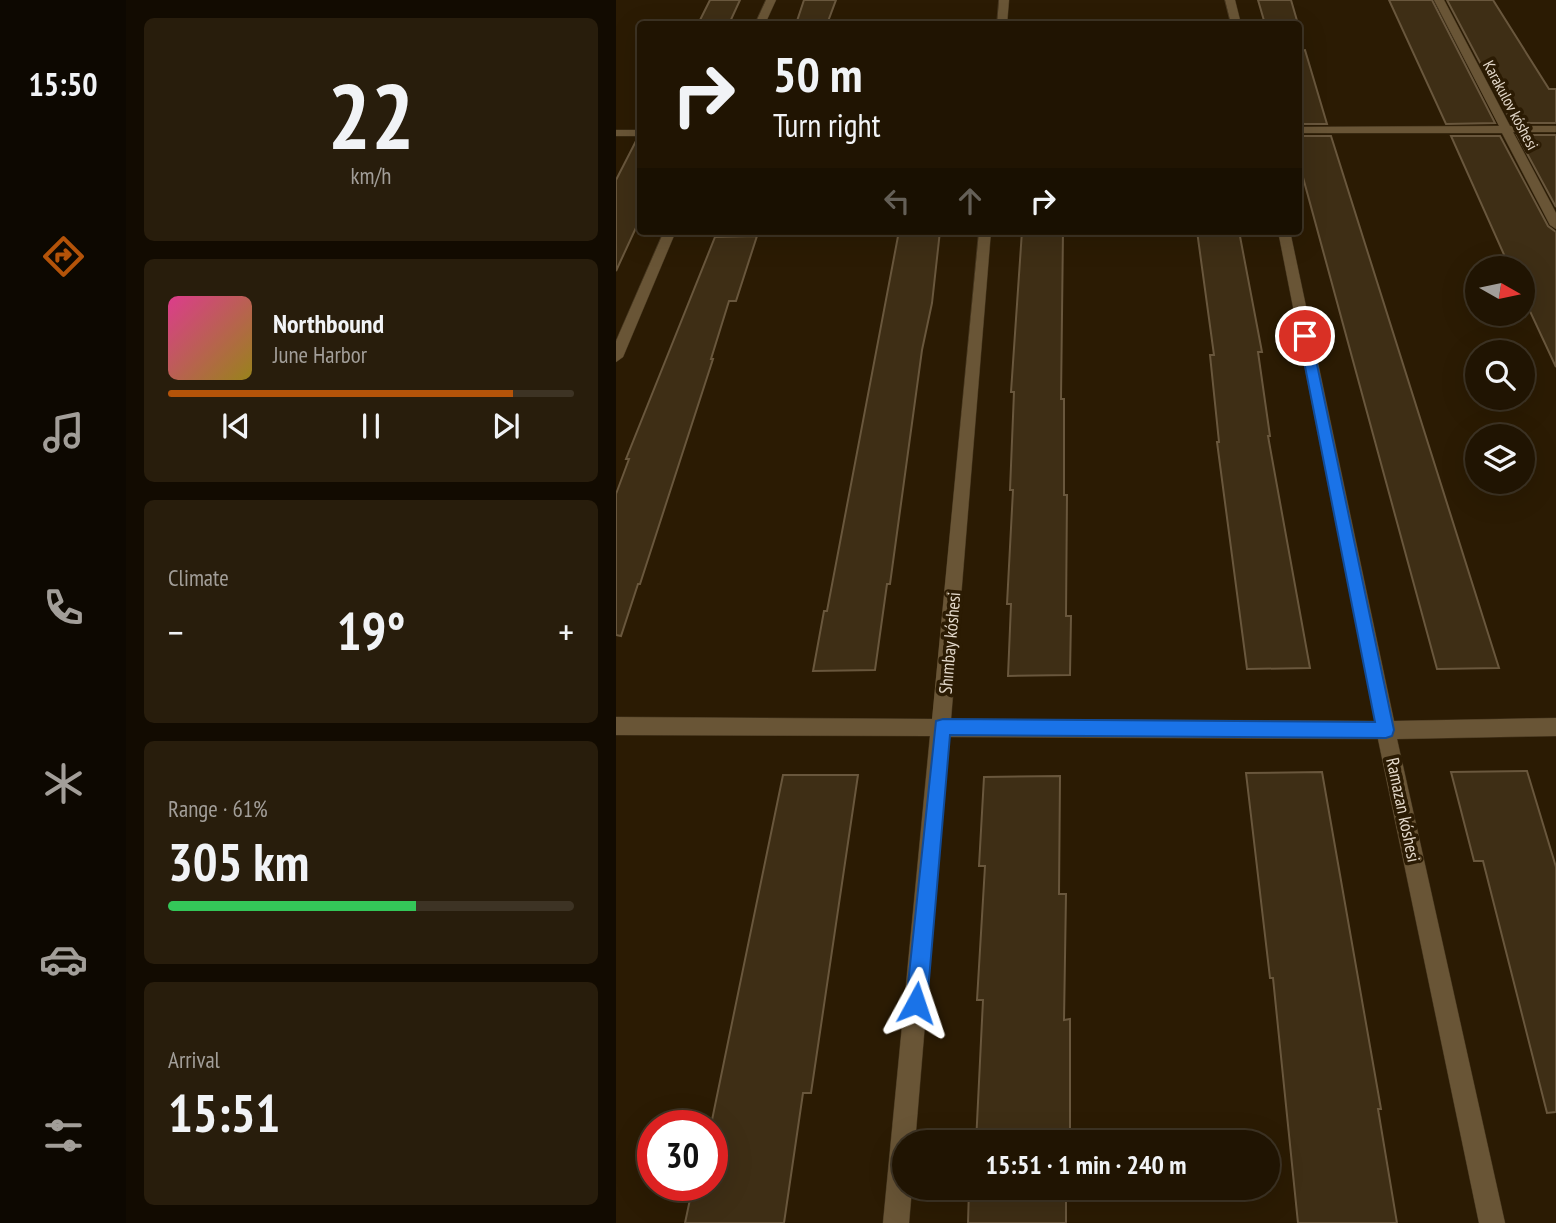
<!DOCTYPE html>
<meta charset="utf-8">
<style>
:root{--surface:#201402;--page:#281d0c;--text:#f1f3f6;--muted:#a29e99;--line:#3d3324;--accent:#b45309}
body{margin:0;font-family:"PT Sans Narrow",sans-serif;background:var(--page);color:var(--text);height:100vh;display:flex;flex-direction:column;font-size:26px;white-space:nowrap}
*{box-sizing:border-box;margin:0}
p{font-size:23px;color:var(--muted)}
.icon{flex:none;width:38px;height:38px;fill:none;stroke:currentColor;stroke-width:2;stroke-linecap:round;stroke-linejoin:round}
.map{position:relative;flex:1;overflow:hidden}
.sheet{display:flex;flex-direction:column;gap:18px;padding:18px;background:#120b01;width:490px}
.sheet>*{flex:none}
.hud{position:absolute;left:21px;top:21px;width:665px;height:214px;border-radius:7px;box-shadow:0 7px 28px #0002,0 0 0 2px var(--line);background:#201402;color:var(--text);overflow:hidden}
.needle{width:46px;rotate:99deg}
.tools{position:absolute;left:849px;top:256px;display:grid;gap:14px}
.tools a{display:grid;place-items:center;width:70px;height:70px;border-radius:50%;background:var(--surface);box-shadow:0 7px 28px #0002,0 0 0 2px var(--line);font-size:35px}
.speed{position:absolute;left:21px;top:1110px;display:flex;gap:14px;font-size:35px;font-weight:700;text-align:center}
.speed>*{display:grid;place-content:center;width:91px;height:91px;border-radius:50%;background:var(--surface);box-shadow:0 7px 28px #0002,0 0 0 2px var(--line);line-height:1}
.speed .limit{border:10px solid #d22;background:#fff;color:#111}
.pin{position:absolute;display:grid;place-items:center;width:60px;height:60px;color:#fff;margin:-30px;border:4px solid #fff;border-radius:50%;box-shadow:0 2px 7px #0007}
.me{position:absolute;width:77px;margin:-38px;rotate:5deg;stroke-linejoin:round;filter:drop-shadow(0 0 5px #0008)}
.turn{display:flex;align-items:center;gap:24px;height:147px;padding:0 21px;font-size:32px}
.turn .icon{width:91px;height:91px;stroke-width:2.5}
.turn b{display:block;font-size:49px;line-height:60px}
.lanes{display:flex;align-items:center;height:66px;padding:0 21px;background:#0003;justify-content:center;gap:35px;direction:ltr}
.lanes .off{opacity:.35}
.big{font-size:52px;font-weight:700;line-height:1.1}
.sheet .widget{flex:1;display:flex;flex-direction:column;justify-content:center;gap:10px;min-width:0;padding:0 24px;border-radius:10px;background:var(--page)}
.sheet .dial{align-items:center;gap:0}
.dial b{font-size:91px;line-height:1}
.song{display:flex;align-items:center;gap:21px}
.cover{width:84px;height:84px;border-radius:10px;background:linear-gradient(135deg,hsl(330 70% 55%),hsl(50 70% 35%))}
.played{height:7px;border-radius:4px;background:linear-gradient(90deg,var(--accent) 85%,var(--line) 85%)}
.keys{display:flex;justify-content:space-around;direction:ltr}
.heat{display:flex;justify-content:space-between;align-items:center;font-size:38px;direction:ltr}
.charge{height:10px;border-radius:5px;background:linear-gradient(90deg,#34c759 61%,var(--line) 0)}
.trip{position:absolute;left:276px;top:1130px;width:388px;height:70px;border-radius:35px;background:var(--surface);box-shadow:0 7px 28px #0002,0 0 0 2px var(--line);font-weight:700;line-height:70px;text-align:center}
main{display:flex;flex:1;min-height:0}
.menu{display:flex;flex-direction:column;width:126px;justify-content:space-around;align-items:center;background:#0d0801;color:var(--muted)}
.menu .icon{width:49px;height:49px}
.menu .active{color:var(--accent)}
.menu b{font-size:32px;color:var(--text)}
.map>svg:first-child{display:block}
</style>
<main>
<nav class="menu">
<b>15:50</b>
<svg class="icon active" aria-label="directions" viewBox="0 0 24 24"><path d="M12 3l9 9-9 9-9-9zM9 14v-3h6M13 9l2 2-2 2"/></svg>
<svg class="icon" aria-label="music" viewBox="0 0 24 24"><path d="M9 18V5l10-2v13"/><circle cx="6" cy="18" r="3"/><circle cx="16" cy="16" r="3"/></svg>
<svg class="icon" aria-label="phone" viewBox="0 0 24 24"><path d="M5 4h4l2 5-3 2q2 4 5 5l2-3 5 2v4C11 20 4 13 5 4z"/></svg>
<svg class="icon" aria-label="climate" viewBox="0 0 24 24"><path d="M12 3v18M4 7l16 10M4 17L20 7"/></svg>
<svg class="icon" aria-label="car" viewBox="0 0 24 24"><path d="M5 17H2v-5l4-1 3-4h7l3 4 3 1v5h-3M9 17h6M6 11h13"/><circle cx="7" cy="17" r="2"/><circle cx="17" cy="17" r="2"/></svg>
<svg class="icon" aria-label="filters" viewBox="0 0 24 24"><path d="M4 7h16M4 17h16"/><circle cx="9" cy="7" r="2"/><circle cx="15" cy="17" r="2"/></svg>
</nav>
<section class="sheet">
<div class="widget dial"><b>22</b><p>km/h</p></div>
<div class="widget">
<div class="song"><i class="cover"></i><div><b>Northbound</b><p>June Harbor</p></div></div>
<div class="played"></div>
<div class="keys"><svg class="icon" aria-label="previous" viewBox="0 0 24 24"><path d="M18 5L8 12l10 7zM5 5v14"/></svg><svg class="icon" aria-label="pause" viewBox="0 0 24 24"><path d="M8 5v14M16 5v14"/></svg><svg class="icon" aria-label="next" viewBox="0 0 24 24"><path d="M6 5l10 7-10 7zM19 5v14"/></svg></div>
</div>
<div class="widget"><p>Climate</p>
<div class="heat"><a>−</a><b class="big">19°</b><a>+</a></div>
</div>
<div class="widget"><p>Range · 61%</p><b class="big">305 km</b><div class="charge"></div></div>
<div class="widget"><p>Arrival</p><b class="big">15:51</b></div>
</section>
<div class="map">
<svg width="940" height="1223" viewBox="0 0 940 1223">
<rect width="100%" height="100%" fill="#2b1b03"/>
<path fill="#3e2e15" stroke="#69573d" stroke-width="2" d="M 94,0 L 124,0 L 113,24 L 82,24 Z
M 188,0 L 220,0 L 211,24 L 180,24 Z
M 642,0 L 675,0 L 682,24 L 649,24 Z
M 773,0 L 816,0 L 879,123 L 830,124 Z
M 831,0 L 877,0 L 933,89 L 940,89 L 940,123 L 896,123 Z
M 689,50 L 711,124 L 682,124 L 682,51 Z
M 901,135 L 940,135 L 940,207 Z
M 682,136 L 715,136 L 883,668 L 821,669 L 682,159 Z
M 835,136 L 884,136 L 932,226 L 940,232 L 940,367 L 906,294 L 906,268 L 894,268 Z
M 24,139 L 24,219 L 0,271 L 0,180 L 21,139 Z
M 283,231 L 324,231 L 316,303 L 306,350 L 274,584 L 271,584 L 259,670 L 197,671 L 208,611 L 211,611 Z
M 406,231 L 447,231 L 445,399 L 448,399 L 448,495 L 451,495 L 450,616 L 455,616 L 454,675 L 392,676 L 395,604 L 391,604 L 397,490 L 394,490 L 398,392 L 395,392 Z
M 581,231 L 623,231 L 646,352 L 642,352 L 654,436 L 652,436 L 694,668 L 631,669 L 601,442 L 603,442 L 594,355 L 598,355 Z
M 141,236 L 120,301 L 113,301 L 95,359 L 97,359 L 24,584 L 22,584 L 5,636 L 0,635 L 0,494 L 13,459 L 10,459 L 99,237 Z
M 911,771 L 940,867 L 940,1112 L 931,1113 L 867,861 L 858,861 L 835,772 Z
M 706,772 L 765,1109 L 762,1109 L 781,1223 L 682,1223 L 657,978 L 654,978 L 630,773 Z
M 167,775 L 242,775 L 195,1093 L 187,1093 L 168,1223 L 69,1223 L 77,1185 L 96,1185 L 96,1120 Z
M 444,776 L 443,894 L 450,894 L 448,1020 L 454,1019 L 454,1142 L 360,1143 L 367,1000 L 361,1000 L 369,866 L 363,866 L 368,777 Z
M 353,1188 L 450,1188 L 450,1223 L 352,1223 Z"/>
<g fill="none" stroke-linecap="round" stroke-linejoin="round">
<g stroke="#45361f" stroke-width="1">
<path id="minor" d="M 150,0 L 160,0 L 149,24 L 139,24 Z
M 383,0 L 393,0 L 391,24 L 381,24 Z
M 609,0 L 619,0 L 625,24 L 615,24 Z
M 818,0 L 828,0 L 894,126 L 940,126 L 940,132 L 897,132 L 940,213 L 940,229 L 934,225 L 886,133 L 682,133 L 682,127 L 883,126 Z
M 0,130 L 24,130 L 24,136 L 0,136 Z
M 48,231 L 60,231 L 7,357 L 0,362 L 0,341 Z
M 363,231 L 375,231 L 335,719 L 759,721 L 662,231 L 674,231 L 778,721 L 940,718 L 940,736 L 781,739 L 889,1223 L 863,1223 L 762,739 L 333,737 L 299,1143 L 289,1143 L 289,1188 L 296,1188 L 293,1223 L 267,1223 L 314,736 L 0,735 L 0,717 L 316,719 Z"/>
</g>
<use href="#minor" fill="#695536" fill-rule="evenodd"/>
</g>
<path fill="#1a73e8" stroke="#114b97" stroke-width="2" d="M 689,332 L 695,336 L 778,730 L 776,736 L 770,738 L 334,735 L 311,1003 L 308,1010 L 300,1013 L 293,1010 L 290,1003 L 320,721 L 327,719 L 759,722 L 683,336 Z"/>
<g text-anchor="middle" stroke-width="7" stroke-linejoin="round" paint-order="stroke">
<g font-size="16" fill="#e4d9cb" stroke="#2b1b03">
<text transform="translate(895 105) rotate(62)" y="6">Karakulov kóshesi</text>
</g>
<g font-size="18" fill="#e4d9cb" stroke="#2b1b03">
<text transform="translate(334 643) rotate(-85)" y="6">Shımbay kóshesi</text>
<text transform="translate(787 810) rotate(78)" y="6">Ramazan kóshesi</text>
</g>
</g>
</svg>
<div class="tools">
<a><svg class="needle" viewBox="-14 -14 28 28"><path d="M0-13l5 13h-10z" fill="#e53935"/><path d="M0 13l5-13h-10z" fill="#a29e99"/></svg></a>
<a><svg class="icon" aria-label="search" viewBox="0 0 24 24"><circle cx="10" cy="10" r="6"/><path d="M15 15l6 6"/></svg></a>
<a><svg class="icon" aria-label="layers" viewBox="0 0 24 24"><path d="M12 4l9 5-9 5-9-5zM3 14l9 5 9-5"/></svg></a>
</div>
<div class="speed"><div class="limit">30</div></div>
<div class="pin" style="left:689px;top:336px;background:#d93025"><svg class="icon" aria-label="arrive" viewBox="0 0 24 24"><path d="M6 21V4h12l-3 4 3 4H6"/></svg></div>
<svg class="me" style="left:300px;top:1003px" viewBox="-20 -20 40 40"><path d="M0-17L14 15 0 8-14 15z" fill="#1a73e8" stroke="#fff" stroke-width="4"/></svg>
<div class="trip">15:51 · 1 min · 240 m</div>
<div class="hud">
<div class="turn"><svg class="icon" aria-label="right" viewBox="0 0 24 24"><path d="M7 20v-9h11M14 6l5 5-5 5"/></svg><div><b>50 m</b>Turn right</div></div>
<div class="lanes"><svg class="icon off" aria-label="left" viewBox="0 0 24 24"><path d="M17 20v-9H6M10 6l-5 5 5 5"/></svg><svg class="icon off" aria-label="ahead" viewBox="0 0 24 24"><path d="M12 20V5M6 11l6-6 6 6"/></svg><svg class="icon" aria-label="right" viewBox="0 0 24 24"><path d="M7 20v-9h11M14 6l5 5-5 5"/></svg></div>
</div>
</div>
</main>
